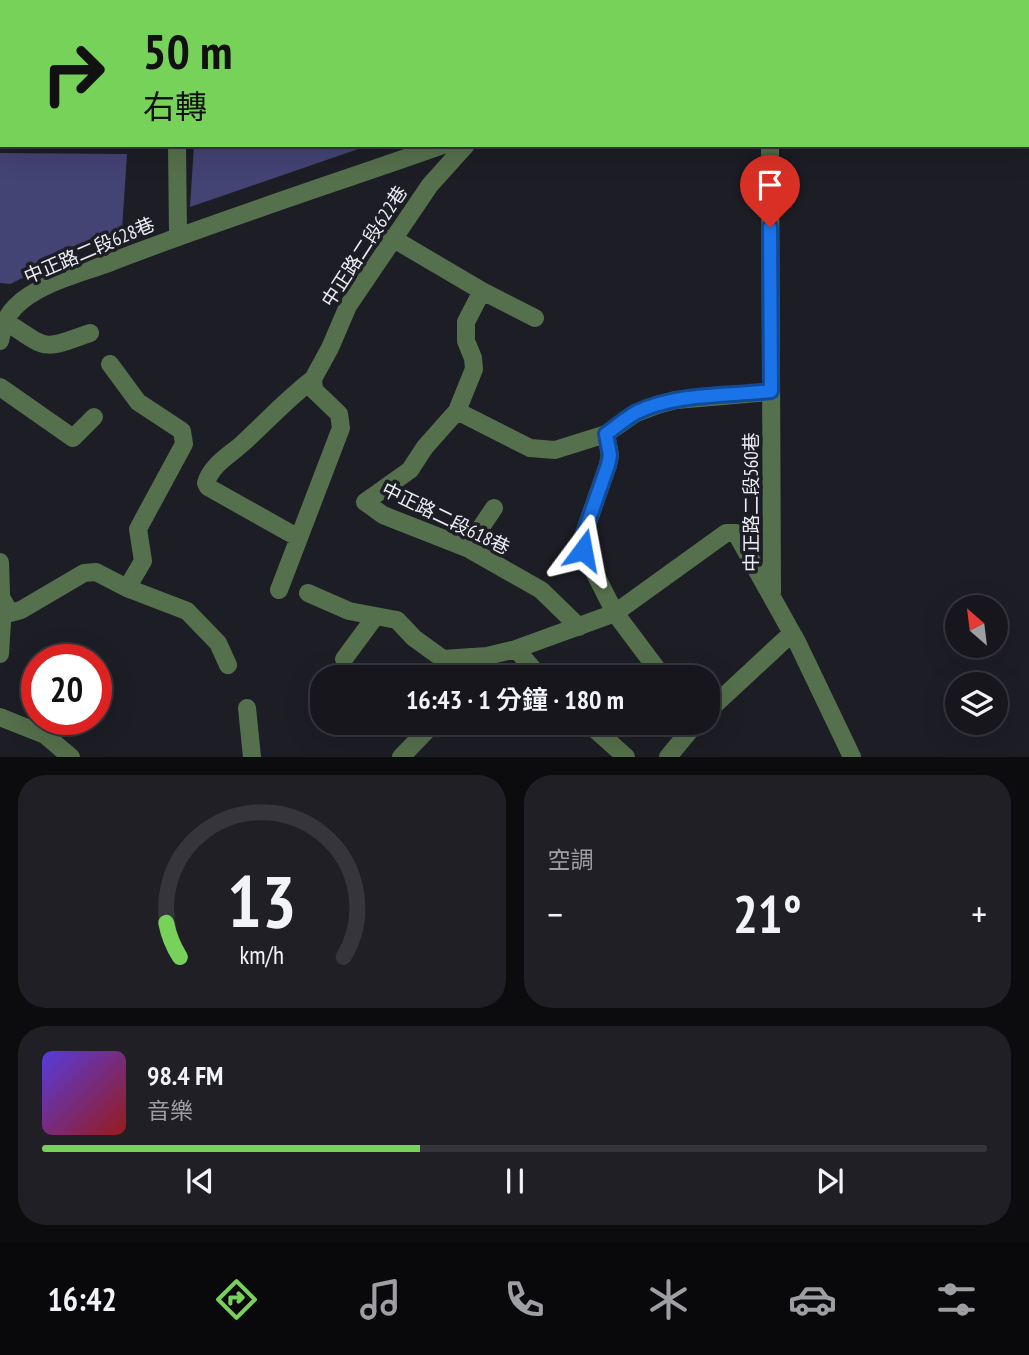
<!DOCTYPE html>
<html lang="zh-TW">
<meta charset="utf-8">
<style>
:root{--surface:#16161c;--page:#1f1f25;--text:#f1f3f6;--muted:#9e9fa3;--line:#35353b;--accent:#77d259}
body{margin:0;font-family:"PT Sans Narrow","Noto Sans TC",sans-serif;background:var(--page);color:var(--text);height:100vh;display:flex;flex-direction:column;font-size:26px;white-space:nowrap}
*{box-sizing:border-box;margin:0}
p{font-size:23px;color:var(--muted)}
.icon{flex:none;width:38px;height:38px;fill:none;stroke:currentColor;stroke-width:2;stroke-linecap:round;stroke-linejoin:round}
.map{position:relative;height:757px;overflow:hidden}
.sheet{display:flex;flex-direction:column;gap:18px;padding:18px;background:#0c0c0f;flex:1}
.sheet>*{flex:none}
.banner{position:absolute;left:0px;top:0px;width:1029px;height:147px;box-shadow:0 7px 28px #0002,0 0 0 2px var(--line);background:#77d259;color:#111;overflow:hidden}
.needle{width:46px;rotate:332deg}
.tools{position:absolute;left:945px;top:595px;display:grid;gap:14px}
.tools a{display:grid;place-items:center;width:63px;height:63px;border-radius:50%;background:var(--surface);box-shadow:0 7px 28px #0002,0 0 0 2px var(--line);font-size:35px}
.speed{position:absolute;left:21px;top:644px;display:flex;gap:14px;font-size:35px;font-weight:700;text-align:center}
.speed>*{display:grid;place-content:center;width:91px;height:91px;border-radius:50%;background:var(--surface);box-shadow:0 7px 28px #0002,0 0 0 2px var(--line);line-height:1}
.speed .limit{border:10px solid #d22;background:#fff;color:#111}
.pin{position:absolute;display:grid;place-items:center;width:60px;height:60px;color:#fff;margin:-72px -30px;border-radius:50% 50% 50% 0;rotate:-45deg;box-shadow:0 0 7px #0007}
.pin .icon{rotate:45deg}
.me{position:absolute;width:77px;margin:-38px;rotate:13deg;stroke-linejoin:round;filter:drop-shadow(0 0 5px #0008)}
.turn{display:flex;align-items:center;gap:24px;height:147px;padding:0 28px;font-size:32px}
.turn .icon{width:91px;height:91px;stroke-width:2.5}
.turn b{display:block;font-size:49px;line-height:60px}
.big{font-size:52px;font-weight:600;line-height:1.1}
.sheet .widget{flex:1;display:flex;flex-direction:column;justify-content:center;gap:10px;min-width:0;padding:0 24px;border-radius:28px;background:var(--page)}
.sheet .dial{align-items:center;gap:0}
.dial svg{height:182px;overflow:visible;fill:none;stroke:var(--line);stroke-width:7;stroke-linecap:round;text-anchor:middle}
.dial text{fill:var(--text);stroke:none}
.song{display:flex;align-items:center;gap:21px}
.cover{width:84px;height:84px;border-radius:10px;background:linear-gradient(135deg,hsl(250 70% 55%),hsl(0 70% 35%))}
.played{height:7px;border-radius:4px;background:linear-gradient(90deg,var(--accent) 40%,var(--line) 40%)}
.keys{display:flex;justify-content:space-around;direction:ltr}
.heat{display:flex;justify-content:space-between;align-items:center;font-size:38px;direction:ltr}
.sheet .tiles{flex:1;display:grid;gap:18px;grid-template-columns:1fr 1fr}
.widget:last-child{grid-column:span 2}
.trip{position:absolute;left:310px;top:665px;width:410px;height:70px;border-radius:28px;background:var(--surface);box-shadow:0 7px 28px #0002,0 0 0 2px var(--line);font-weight:600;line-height:70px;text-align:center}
.menu{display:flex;height:112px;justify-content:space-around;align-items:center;background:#09090b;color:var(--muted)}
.menu .icon{width:49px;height:49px}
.menu .active{color:var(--accent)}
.menu b{font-size:32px;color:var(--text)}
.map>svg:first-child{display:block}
</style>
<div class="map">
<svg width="1029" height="757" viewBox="0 0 1029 757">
<rect width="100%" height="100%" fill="#1d1d26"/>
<path fill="#434374" d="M 194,0 L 444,0 L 444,2 L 194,2 Z
M 194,145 L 370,145 L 190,207 Z
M 0,153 L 127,154 L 122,230 L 10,284 L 0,283 Z"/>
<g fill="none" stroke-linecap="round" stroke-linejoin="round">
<path stroke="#55704c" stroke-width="18" d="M 175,0 L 175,2
M 769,0 L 769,2
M 177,145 L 178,236
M 770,145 L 772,593
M 392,238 L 482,291 L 535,318
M 482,291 L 466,322 L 466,341 L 473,358 L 474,369 L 457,411 L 425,447 L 410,470 L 365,502 L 383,515 L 467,548 L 541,590 L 579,627
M 5,321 C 48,349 40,351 90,333
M 0,341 C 3,328 5,317 15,307 C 38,283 80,274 111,262 C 220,220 332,184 443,145
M 110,364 L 138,402 L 182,431 L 184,444 L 138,529 L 143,561 L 127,588
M 0,387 L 73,438 L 94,417
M 457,411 L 530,448 L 555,450 L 606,434 L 636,413 L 657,405 L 676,400 L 771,392
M 606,434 L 610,455 L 608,465 L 582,539 L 583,550 L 615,613 L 663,677
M 297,537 L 208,487 L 206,483 C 211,465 230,455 243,443 C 267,421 287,399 313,379
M 467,548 L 494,508
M 0,562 L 2,622 L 0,654
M 279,590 L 341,428 L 339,414 L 314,390 L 313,379 L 330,348 L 348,306 L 430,185 L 466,145
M 308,593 L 349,611 L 397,620 L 414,638 L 443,659 L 487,656 L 516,649 L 615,613 L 726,533 L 736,533 L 797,642 L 852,757
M 0,595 L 10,613 L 21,610 L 84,573 L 96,572 L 127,588 L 187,611 L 218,643 L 228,665
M 516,649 L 540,677
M 344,659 L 375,617
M 443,659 L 457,677
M 247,708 L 252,757
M 707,712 L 792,633
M 0,717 L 45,735 L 71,757
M 492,723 L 493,723
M 588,723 L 626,757
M 401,757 L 434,723
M 668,757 L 696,723"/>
</g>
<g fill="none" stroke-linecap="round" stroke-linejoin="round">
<g stroke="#114b97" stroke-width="18">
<path id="route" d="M 583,550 L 582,539 L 608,465 L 610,455 L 606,434 C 616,427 626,418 637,412 C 677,393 728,396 771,391 L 770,227"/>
</g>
<use href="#route" stroke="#1a73e8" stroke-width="12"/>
</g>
<g text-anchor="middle" stroke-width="7" stroke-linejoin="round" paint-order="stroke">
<g font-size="19" fill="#ededf4" stroke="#1d1d26">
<text transform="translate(364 246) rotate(-57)" y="7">中正路二段622巷</text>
<text transform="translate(89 250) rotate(-23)" y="7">中正路二段628巷</text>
<text transform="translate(751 502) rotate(-90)" y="7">中正路二段560巷</text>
<text transform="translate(446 518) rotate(26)" y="7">中正路二段618巷</text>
</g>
</g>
</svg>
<div class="tools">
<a><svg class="needle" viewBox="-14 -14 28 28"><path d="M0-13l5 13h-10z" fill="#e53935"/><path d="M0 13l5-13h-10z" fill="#9e9fa3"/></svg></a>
<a><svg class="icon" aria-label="layers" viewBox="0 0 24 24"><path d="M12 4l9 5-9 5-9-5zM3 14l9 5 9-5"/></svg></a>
</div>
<div class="speed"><div class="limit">20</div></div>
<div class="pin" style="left:770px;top:227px;background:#d93025"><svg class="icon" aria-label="arrive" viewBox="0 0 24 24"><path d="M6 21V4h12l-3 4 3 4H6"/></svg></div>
<svg class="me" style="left:583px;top:550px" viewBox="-20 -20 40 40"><path d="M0-17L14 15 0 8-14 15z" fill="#1a73e8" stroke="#fff" stroke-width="4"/></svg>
<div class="trip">16:43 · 1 分鐘 · 180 m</div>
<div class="banner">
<div class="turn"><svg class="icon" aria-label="right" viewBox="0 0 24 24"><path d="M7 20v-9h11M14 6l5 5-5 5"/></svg><div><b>50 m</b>右轉</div></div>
</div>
</div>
<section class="sheet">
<div class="tiles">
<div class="widget dial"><svg viewBox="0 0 100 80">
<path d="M14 69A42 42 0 1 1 86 69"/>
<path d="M14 69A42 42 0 0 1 8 54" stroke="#77d259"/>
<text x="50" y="56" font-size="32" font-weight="700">13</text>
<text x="50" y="72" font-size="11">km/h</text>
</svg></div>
<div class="widget"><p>空調</p>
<div class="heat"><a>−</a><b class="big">21°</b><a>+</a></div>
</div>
<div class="widget">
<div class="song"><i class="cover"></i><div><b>98.4 FM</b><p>音樂</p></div></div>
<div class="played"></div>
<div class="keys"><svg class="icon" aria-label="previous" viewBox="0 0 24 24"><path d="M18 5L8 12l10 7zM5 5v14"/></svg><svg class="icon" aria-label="pause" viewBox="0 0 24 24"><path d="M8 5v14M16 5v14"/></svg><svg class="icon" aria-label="next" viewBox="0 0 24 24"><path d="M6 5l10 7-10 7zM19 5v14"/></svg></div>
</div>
</div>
</section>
<nav class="menu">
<b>16:42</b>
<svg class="icon active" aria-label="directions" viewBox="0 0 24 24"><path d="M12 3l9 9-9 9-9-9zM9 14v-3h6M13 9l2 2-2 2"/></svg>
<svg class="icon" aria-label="music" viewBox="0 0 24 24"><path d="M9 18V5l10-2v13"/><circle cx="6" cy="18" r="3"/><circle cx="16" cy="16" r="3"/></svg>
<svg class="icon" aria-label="phone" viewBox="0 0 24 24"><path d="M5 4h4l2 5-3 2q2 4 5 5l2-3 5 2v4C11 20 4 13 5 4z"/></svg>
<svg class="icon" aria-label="climate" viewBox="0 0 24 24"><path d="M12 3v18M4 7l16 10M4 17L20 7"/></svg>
<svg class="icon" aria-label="car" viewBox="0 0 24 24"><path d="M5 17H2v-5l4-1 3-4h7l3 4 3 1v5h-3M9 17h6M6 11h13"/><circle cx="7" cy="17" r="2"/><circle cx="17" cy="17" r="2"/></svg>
<svg class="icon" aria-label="filters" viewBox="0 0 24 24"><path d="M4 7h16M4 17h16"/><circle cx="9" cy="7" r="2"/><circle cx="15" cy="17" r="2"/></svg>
</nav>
